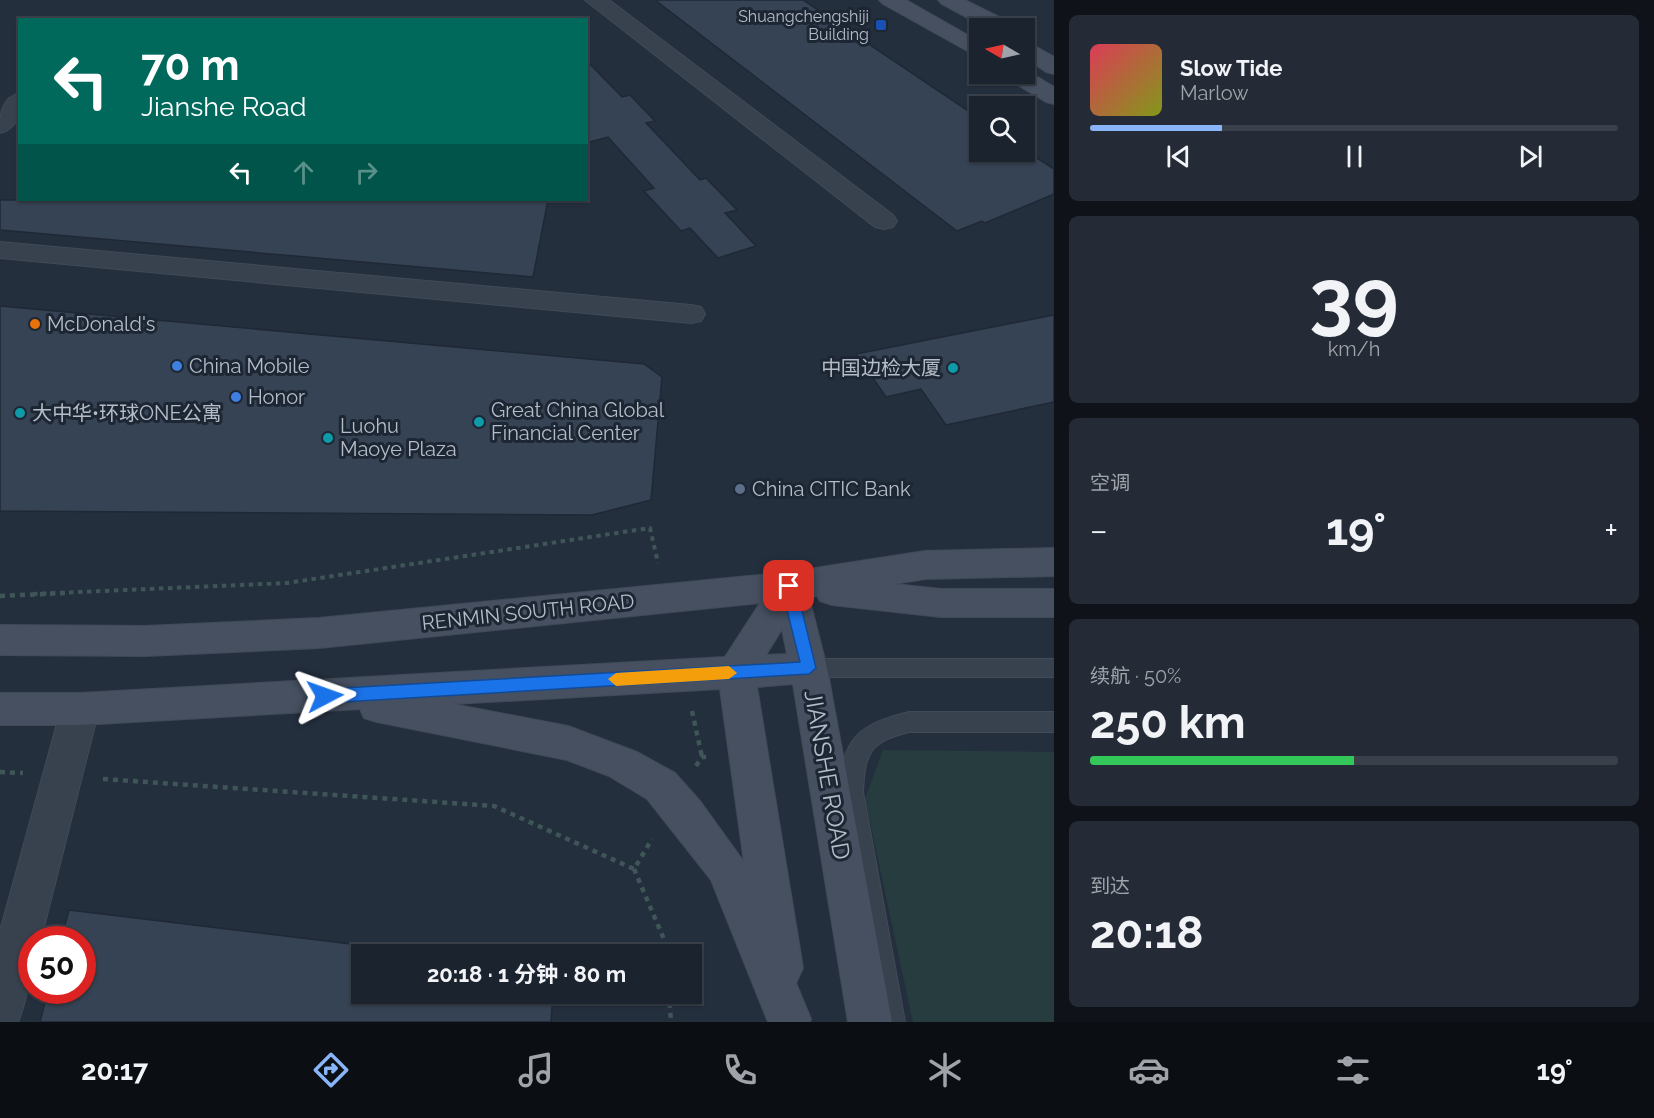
<!DOCTYPE html>
<html lang="zh">
<meta charset="utf-8">
<style>
:root{--surface:#1b232e;--page:#242b36;--text:#f1f3f6;--muted:#a0a4aa;--line:#39404a;--accent:#8ab4f8}
body{margin:0;font-family:Raleway,"Noto Sans SC",sans-serif;background:var(--page);color:var(--text);height:100vh;display:flex;flex-direction:column;font-size:22px;white-space:nowrap}
*{box-sizing:border-box;margin:0}
p{font-size:20px;color:var(--muted)}
.icon{flex:none;width:33px;height:33px;fill:none;stroke:currentColor;stroke-width:2;stroke-linecap:round;stroke-linejoin:round}
.map{position:relative;flex:1;overflow:hidden}
.drawer{display:flex;flex-direction:column;gap:15px;padding:15px;background:#0f1319;width:600px}
.drawer>*{flex:none}
.hud{position:absolute;left:18px;top:18px;width:570px;height:183px;border-radius:0px;box-shadow:0 2px 4px #0004,0 0 0 2px var(--line);background:#00695c;color:#fff;overflow:hidden}
.needle{width:39px;rotate:279deg}
.tools{position:absolute;left:969px;top:18px;display:grid;gap:12px}
.tools a{display:grid;place-items:center;width:66px;height:66px;border-radius:0px;background:var(--surface);box-shadow:0 2px 4px #0004,0 0 0 2px var(--line);font-size:30px}
.speed{position:absolute;left:18px;top:926px;display:flex;gap:12px;font-size:30px;font-weight:700;text-align:center}
.speed>*{display:grid;place-content:center;width:78px;height:78px;border-radius:50%;background:var(--surface);box-shadow:0 2px 4px #0004,0 0 0 2px var(--line);line-height:1}
.speed .limit{border:9px solid #d22;background:#fff;color:#111}
.pin{position:absolute;display:grid;place-items:center;width:51px;height:51px;color:#fff;margin:-26px;border-radius:12px;box-shadow:0 3px 9px #0006}
.me{position:absolute;width:66px;margin:-33px;rotate:86deg;stroke-linejoin:round;filter:drop-shadow(0 0 4px #0008)}
.turn{display:flex;align-items:center;gap:21px;height:126px;padding:0 24px;font-size:27px}
.turn .icon{width:78px;height:78px;stroke-width:2.5}
.turn b{display:block;font-size:42px;line-height:51px}
.lanes{display:flex;align-items:center;height:57px;padding:0 24px;background:#0003;justify-content:center;gap:30px;direction:ltr}
.lanes .off{opacity:.35}
.big{font-size:45px;font-weight:700;line-height:1.1}
.drawer .widget{flex:1;display:flex;flex-direction:column;justify-content:center;gap:9px;min-width:0;padding:0 21px;border-radius:9px;background:var(--page)}
.drawer .dial{align-items:center;gap:0}
.dial b{font-size:78px;line-height:1}
.song{display:flex;align-items:center;gap:18px}
.cover{width:72px;height:72px;border-radius:9px;background:linear-gradient(135deg,hsl(350 70% 55%),hsl(70 70% 35%))}
.played{height:6px;border-radius:3px;background:linear-gradient(90deg,var(--accent) 25%,var(--line) 25%)}
.keys{display:flex;justify-content:space-around;direction:ltr}
.heat{display:flex;justify-content:space-between;align-items:center;font-size:33px;direction:ltr}
.charge{height:9px;border-radius:4px;background:linear-gradient(90deg,#34c759 50%,var(--line) 0)}
.trip{position:absolute;left:351px;top:944px;width:351px;height:60px;border-radius:0px;background:var(--surface);box-shadow:0 2px 4px #0004,0 0 0 2px var(--line);font-weight:700;line-height:60px;text-align:center}
.tab-bar{display:flex;height:96px;justify-content:space-around;align-items:center;background:#0b0e12;color:var(--muted)}
.tab-bar .icon{width:42px;height:42px}
.tab-bar .selected{color:var(--accent)}
.tab-bar b{font-size:27px;color:var(--text)}
main{display:flex;flex:1;min-height:0}
.map>svg:first-child{display:block}
</style>
<main>
<div class="map">
<svg width="1054" height="1022" viewBox="0 0 1054 1022">
<rect width="100%" height="100%" fill="#242f3e"/>
<path fill="#263c3f" d="M 883,750 L 1054,752 L 1054,1022 L 913,1022 L 865,799 Z"/>
<path fill="#364354" stroke="#1f2835" stroke-width="1.5" d="M 655,0 L 803,0 L 980,119 L 980,152 L 1028,152 L 1054,169 L 1054,194 L 985,223 L 982,221 L 957,231 Z
M 586,60 L 622,97 L 630,95 L 655,121 L 646,123 L 700,180 L 706,178 L 737,210 L 725,213 L 756,246 L 718,258 L 690,228 L 681,231 L 644,191 L 654,188 L 608,137 L 586,143 Z
M 0,200 L 548,200 L 533,277 L 0,230 Z
M 0,306 L 644,364 L 662,377 L 651,500 L 592,515 L 0,511 Z
M 1054,315 L 1054,402 L 946,425 L 921,389 L 886,397 L 856,354 Z
M 69,910 L 433,954 L 362,954 L 362,993 L 553,993 L 551,1022 L 40,1022 L 48,990 L 82,990 L 82,939 L 61,939 Z"/>
<g fill="none" stroke-linecap="round" stroke-linejoin="round">
<g stroke="#414a57" stroke-width="2">
<path id="lane" d="M 809,659 L 1054,659 L 1054,677 L 809,677 L 801,675 L 798,668 L 801,661 Z
M 909,712 L 1054,712 L 1054,732 L 909,732 C 869,742 865,753 863,792 L 905,1022 L 879,1022 L 839,792 C 843,738 857,725 909,712 Z"/>
</g>
<g stroke="#414a57" stroke-width="2">
<path id="street" d="M 585,0 L 609,0 L 893,215 L 897,221 L 893,227 L 884,229 L 875,227 Z
M 20,93 C 20,111 20,128 0,133 C 0,116 0,98 20,93 Z
M 0,242 L 691,305 L 701,307 L 705,314 L 701,321 L 691,323 L 0,258 Z
M 80,693 L 93,697 L 99,709 L 41,939 L 32,939 C 32,968 29,995 18,1022 L 0,1022 L 0,931 L 61,709 L 67,697 Z"/>
</g>
<g stroke="#414a57" stroke-width="2">
<path id="secondary" d="M 879,0 L 906,0 L 980,42 L 980,58 L 883,4 Z
M 938,0 L 965,0 L 1011,23 L 1014,28 L 987,28 L 942,4 Z
M 1024,40 L 1054,57 L 1054,74 L 1046,72 L 1024,57 Z
M 1024,69 L 1054,87 L 1054,104 L 1046,102 L 1008,79 L 1005,74 L 1024,74 Z
M 1054,548 L 1054,576 L 925,579 L 894,584 L 941,589 L 1054,589 L 1054,617 L 941,617 L 832,605 L 820,601 L 817,596 L 809,597 L 827,668 L 892,1022 L 848,1022 L 793,684 L 757,687 L 803,968 L 796,983 L 811,1019 L 810,1022 L 768,1022 L 711,880 L 647,799 L 609,776 L 567,760 L 377,722 L 364,718 L 360,709 L 80,725 L 0,725 L 0,693 L 80,693 L 725,657 L 760,603 L 319,648 L 145,656 L 0,655 L 0,625 L 145,626 L 319,618 L 789,572 L 925,551 ZM 782,629 L 787,654 L 766,655 ZM 720,689 L 744,862 L 700,801 L 675,773 L 637,752 L 568,726 L 453,704 Z"/>
</g>
<path stroke="#3f5557" stroke-width="4" stroke-dasharray="4.5 4.5" stroke-linecap="butt" d="M 33,594 L 287,583 L 650,528 L 658,563"/>
<path stroke="#3f5557" stroke-width="4.5" stroke-dasharray="5 5" stroke-linecap="butt" d="M 0,596 L 66,593
M 692,711 L 702,757
M 696,766 L 702,757 L 707,757
M 0,772 L 23,773
M 103,779 L 494,806 L 634,869 L 652,839
M 634,869 L 666,944 L 667,954
M 669,993 L 671,1022"/>
<use href="#lane" fill="#38414e" fill-rule="evenodd"/>
<use href="#street" fill="#38414e" fill-rule="evenodd"/>
<use href="#secondary" fill="#465061" fill-rule="evenodd"/>
</g>
<path fill="#1a73e8" stroke="#114b97" stroke-width="1.5" d="M 789,580 L 796,586 L 816,668 L 809,674 L 325,703 L 317,696 L 325,689 L 800,662 L 781,586 Z"/>
<path fill="#f59e0b" d="M 729,666 L 737,673 L 729,679 L 616,686 L 608,679 L 616,673 Z"/>
<rect fill="#1a4fb4" stroke="#1d2633" stroke-width="2" x="875" y="19" width="12" height="12" rx="3"/>
<circle fill="#e8710a" stroke="#1d2633" stroke-width="2" cx="35" cy="324" r="6"/>
<g fill="#3f7fe0" stroke="#1d2633" stroke-width="2">
<circle cx="177" cy="366" r="6"/>
<circle cx="236" cy="397" r="6"/>
</g>
<g fill="#0f9aa8" stroke="#1d2633" stroke-width="2">
<circle cx="953" cy="368" r="6"/>
<circle cx="20" cy="413" r="6"/>
<circle cx="479" cy="422" r="6"/>
<circle cx="328" cy="438" r="6"/>
</g>
<circle fill="#5c6f8a" stroke="#1d2633" stroke-width="2" cx="740" cy="489" r="6"/>
<g text-anchor="middle" stroke-width="6" stroke-linejoin="round" paint-order="stroke">
<g font-size="16" fill="#b4bcc9" stroke="#1d2633" text-anchor="end">
<text x="869" y="22">Shuangchengshiji<tspan x="869" dy="18">Building</tspan></text>
</g>
<g font-size="20" fill="#b4bcc9" stroke="#1d2633" text-anchor="start">
<text x="47" y="331">McDonald's</text>
<text x="189" y="373">China Mobile</text>
<text x="941" y="375" text-anchor="end">中国边检大厦</text>
<text x="248" y="404">Honor</text>
<text x="491" y="417">Great China Global<tspan x="491" dy="23">Financial Center</tspan></text>
<text x="32" y="420">大中华•环球ONE公寓</text>
<text x="340" y="433">Luohu<tspan x="340" dy="23">Maoye Plaza</tspan></text>
<text x="752" y="496">China CITIC Bank</text>
</g>
<g font-size="20" fill="#b4bcc9" stroke="#1d2633">
<text transform="translate(528 612) rotate(-6)" y="7">RENMIN SOUTH ROAD</text>
</g>
<g font-size="24" fill="#b4bcc9" stroke="#1d2633">
<text transform="translate(827 775) rotate(80)" y="8">JIANSHE ROAD</text>
</g>
</g>
</svg>
<div class="tools">
<a><svg class="needle" viewBox="-14 -14 28 28"><path d="M0-13l5 13h-10z" fill="#e53935"/><path d="M0 13l5-13h-10z" fill="#a0a4aa"/></svg></a>
<a><svg class="icon" aria-label="search" viewBox="0 0 24 24"><circle cx="10" cy="10" r="6"/><path d="M15 15l6 6"/></svg></a>
</div>
<div class="speed"><div class="limit">50</div></div>
<div class="pin" style="left:789px;top:586px;background:#d93025"><svg class="icon" aria-label="arrive" viewBox="0 0 24 24"><path d="M6 21V4h12l-3 4 3 4H6"/></svg></div>
<svg class="me" style="left:325px;top:696px" viewBox="-20 -20 40 40"><path d="M0-17L14 15 0 8-14 15z" fill="#1a73e8" stroke="#fff" stroke-width="4"/></svg>
<div class="trip">20:18 · 1 分钟 · 80 m</div>
<div class="hud">
<div class="turn"><svg class="icon" aria-label="left" viewBox="0 0 24 24"><path d="M17 20v-9H6M10 6l-5 5 5 5"/></svg><div><b>70 m</b>Jianshe Road</div></div>
<div class="lanes"><svg class="icon" aria-label="left" viewBox="0 0 24 24"><path d="M17 20v-9H6M10 6l-5 5 5 5"/></svg><svg class="icon off" aria-label="ahead" viewBox="0 0 24 24"><path d="M12 20V5M6 11l6-6 6 6"/></svg><svg class="icon off" aria-label="right" viewBox="0 0 24 24"><path d="M7 20v-9h11M14 6l5 5-5 5"/></svg></div>
</div>
</div>
<section class="drawer">
<div class="widget">
<div class="song"><i class="cover"></i><div><b>Slow Tide</b><p>Marlow</p></div></div>
<div class="played"></div>
<div class="keys"><svg class="icon" aria-label="previous" viewBox="0 0 24 24"><path d="M18 5L8 12l10 7zM5 5v14"/></svg><svg class="icon" aria-label="pause" viewBox="0 0 24 24"><path d="M8 5v14M16 5v14"/></svg><svg class="icon" aria-label="next" viewBox="0 0 24 24"><path d="M6 5l10 7-10 7zM19 5v14"/></svg></div>
</div>
<div class="widget dial"><b>39</b><p>km/h</p></div>
<div class="widget"><p>空调</p>
<div class="heat"><a>−</a><b class="big">19°</b><a>+</a></div>
</div>
<div class="widget"><p>续航 · 50%</p><b class="big">250 km</b><div class="charge"></div></div>
<div class="widget"><p>到达</p><b class="big">20:18</b></div>
</section>
</main>
<nav class="tab-bar">
<b>20:17</b>
<svg class="icon selected" aria-label="directions" viewBox="0 0 24 24"><path d="M12 3l9 9-9 9-9-9zM9 14v-3h6M13 9l2 2-2 2"/></svg>
<svg class="icon" aria-label="music" viewBox="0 0 24 24"><path d="M9 18V5l10-2v13"/><circle cx="6" cy="18" r="3"/><circle cx="16" cy="16" r="3"/></svg>
<svg class="icon" aria-label="phone" viewBox="0 0 24 24"><path d="M5 4h4l2 5-3 2q2 4 5 5l2-3 5 2v4C11 20 4 13 5 4z"/></svg>
<svg class="icon" aria-label="climate" viewBox="0 0 24 24"><path d="M12 3v18M4 7l16 10M4 17L20 7"/></svg>
<svg class="icon" aria-label="car" viewBox="0 0 24 24"><path d="M5 17H2v-5l4-1 3-4h7l3 4 3 1v5h-3M9 17h6M6 11h13"/><circle cx="7" cy="17" r="2"/><circle cx="17" cy="17" r="2"/></svg>
<svg class="icon" aria-label="filters" viewBox="0 0 24 24"><path d="M4 7h16M4 17h16"/><circle cx="9" cy="7" r="2"/><circle cx="15" cy="17" r="2"/></svg>
<b>19°</b>
</nav>
